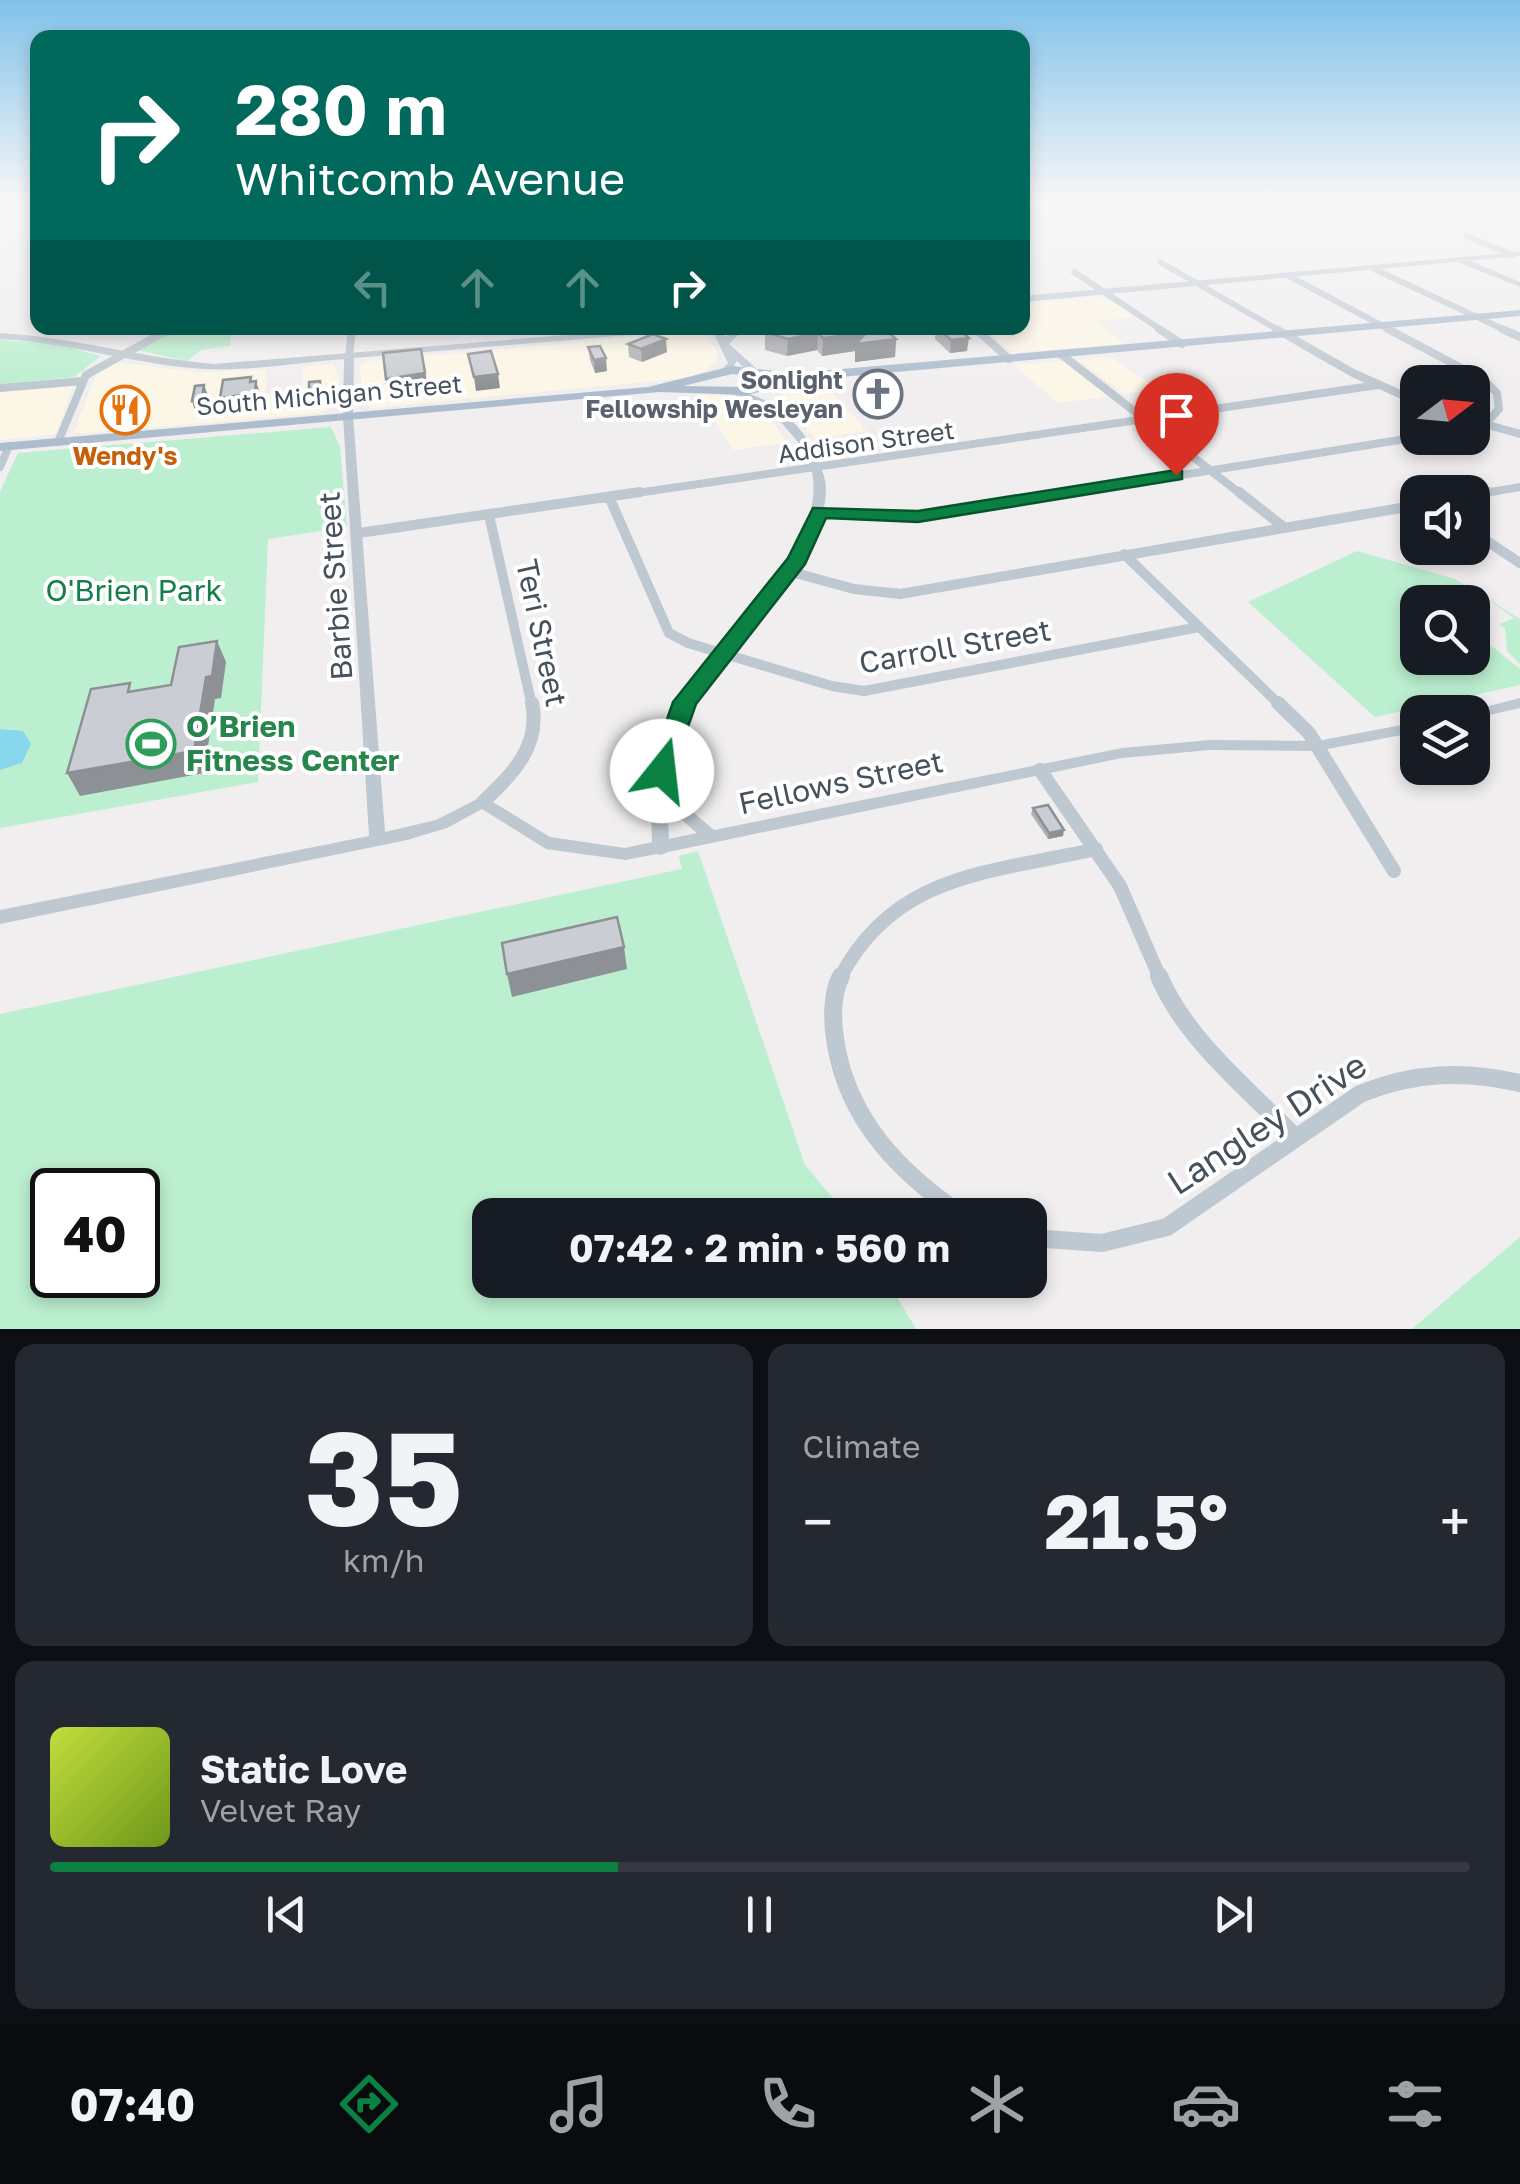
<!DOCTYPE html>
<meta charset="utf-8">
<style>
:root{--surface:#171b24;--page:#242831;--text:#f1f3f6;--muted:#9ea1a6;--line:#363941;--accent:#0b8043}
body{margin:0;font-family:"Golos Text",sans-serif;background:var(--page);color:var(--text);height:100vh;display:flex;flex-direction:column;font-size:38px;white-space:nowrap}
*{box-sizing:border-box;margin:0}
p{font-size:32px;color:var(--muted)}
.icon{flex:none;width:55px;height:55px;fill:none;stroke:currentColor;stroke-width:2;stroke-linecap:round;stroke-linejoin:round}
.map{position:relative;height:1329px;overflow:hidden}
.sheet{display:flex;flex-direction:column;gap:15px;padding:15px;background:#0d0f14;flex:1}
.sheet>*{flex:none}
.banner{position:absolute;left:30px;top:30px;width:1000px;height:305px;border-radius:20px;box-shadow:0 5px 15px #0003;background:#00695c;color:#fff;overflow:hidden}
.needle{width:65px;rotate:74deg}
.fabs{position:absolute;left:1400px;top:365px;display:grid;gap:20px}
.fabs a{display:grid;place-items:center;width:90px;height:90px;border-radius:20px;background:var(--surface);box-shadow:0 5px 15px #0003;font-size:50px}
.speed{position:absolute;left:30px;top:1168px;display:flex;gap:20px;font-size:50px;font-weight:700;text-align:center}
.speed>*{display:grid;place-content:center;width:130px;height:130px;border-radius:50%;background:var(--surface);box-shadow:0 5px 15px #0003;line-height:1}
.speed .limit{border:5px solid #111;border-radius:15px;background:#fff;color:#111}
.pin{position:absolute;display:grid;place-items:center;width:85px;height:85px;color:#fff;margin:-102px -42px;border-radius:50% 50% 50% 0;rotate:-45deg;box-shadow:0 0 10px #0007}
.pin .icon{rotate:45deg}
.me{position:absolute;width:110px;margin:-55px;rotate:16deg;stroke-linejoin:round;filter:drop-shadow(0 0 8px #0008)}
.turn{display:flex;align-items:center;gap:35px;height:210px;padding:0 40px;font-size:45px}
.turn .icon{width:130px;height:130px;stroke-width:2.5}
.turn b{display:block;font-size:70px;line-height:85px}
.lanes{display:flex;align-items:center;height:95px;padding:0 40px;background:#0003;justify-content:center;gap:50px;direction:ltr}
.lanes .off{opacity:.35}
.big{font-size:75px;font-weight:700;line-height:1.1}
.sheet .tile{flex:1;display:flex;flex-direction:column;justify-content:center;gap:15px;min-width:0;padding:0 35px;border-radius:20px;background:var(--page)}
.sheet .dial{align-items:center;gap:0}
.dial b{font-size:130px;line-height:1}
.song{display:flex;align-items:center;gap:30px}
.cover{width:120px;height:120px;border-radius:15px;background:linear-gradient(135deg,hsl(70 70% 55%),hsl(80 70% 35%))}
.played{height:10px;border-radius:5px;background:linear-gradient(90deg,var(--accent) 40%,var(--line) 40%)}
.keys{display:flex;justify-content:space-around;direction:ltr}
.heat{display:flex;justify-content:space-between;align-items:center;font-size:55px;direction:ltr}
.sheet .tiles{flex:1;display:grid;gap:15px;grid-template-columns:1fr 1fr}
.tile:last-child{grid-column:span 2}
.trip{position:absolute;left:472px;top:1198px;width:575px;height:100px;border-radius:20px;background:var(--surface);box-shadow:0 5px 15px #0003;font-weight:700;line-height:100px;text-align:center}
.tab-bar{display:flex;height:160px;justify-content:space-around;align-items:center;background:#090b0e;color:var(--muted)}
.tab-bar .icon{width:70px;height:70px}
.tab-bar .active{color:var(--accent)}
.tab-bar b{font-size:45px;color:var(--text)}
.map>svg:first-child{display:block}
</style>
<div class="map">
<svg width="1520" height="1329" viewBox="0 0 1520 1329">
<rect width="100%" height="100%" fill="#f0eeee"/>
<path fill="#fcf6e6" d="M 1094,297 L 1111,301 L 1136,317 L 1097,321 L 1124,344 L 1014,353 L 983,328 L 1022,328 L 1023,303 Z
M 703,331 L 716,349 L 717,360 L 704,372 L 687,378 L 372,408 L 362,401 L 360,365 L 369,361 Z
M 1111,357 L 1157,389 L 1125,394 L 1078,360 Z
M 1063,361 L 1111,396 L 1059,403 L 1013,365 Z
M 122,363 L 196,372 L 267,370 L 265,393 L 302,391 L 303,367 L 332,364 L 338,374 L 340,405 L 319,413 L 73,434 L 96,375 L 111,364 Z
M 822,382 L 867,431 L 815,439 L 776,387 Z
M 73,386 L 56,434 L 0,440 L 0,391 Z
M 699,394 L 728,396 L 756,406 L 765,411 L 787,443 L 733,450 Z"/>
<path fill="#bbefcf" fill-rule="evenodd" d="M 181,328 L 204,328 L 208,333 L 232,331 L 230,346 L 201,350 L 187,361 L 137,350 Z
M 0,340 L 53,343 L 101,356 L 74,377 L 0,384 Z
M 331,427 L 340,447 L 347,527 L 268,539 L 258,782 L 0,828 L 0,492 L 18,453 Z
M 1357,551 L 1455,579 L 1520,619 L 1520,664 L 1507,651 L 1505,629 L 1499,624 L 1514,618 L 1490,601 L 1481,607 L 1465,596 L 1445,591 L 1438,595 L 1439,602 L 1418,602 L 1418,658 L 1472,658 L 1473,631 L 1520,669 L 1520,685 L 1375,717 L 1248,602 Z
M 698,851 L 805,1165 L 847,1215 L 490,1215 L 490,1280 L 887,1280 L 916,1329 L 0,1329 L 0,1014 L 682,869 L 679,856 ZM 52,1190 L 138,1190 L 138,1275 L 52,1275 Z
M 1520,1237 L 1520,1329 L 1412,1329 Z"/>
<path fill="#87d7ed" d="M 0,729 L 23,731 L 31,744 L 22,763 L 0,770 Z"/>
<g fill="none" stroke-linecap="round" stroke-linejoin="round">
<path stroke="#bec8d0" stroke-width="6" d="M 1466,236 L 1513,255
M 1160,262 L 1280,331
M 1374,269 L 1507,331
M 1074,272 L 1163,331
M 1289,276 L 1392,331
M 975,328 L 978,331
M 165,331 L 171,328"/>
<path stroke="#bec8d0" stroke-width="8" d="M 976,329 L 1009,359
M 1159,329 L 1182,344
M 1276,329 L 1353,373 L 1418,402
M 1388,329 L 1484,380 L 1497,393 L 1499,409 L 1486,423 L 1472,427
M 1502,329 L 1520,337
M 1062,355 L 1242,495
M 349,357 L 352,329
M 0,388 L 83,381
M 1481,423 L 1520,434
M 58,442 L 86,375 L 170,329
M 0,467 L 9,446
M 623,495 L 1378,385
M 1058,495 L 1418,437
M 1474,495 L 1520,487"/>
<path stroke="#bec8d0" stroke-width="10" d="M 1239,492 L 1285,528
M 1472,495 L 1489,492
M 610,499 L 669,633 L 688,643 L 832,686 L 864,691 L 1199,627
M 819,512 L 918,517 L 1073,492
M 489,515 L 532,706
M 1472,531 L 1520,563
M 359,533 L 640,492
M 1124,554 L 1281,706
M 788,571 L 854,589 L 900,594 L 1418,505"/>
<path stroke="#bec8d0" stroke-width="14" d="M 1278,703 L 1309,733 L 1394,871
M 1040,770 L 1120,886 L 1160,978
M 483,802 C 512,774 541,747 532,703
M 840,978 C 895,872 992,873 1096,849"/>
<path stroke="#bec8d0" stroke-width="18" d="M 841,976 C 831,995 832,1024 836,1045 C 849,1121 900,1173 962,1215
M 1159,976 C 1186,1040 1248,1089 1296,1138
M 1030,1238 L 1102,1243 L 1167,1227 L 1360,1094 C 1413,1072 1464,1070 1520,1083"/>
<path fill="#bec8d0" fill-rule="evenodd" d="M 1460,259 L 1466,259 L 1520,282 L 1520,287 L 1460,263 Z
M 652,328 L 681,328 L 677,331 L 354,358 L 353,416 L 385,832 L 436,820 L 483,796 L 550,837 L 625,848 L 652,842 C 650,797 653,748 675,707 C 714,638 870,519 792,435 C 784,426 776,415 765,408 C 754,402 741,398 730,393 L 730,389 L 733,388 C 747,393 763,398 775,406 C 790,417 813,441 818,459 C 821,468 826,479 826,488 C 825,577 707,650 679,734 C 675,745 670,759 670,771 C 670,797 696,814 714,830 L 1122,748 L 1210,740 L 1317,741 L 1418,722 L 1418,732 L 1317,751 L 1210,750 L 1122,758 L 668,852 L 661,855 L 657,854 L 625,860 L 546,849 L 482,809 L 447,828 L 407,840 L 0,924 L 0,910 L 369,836 L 343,416 L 344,359 C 294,363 241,373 191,368 C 126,362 65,342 0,339 L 0,333 C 72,337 142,358 214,364 ZM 667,806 L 669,809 L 697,833 L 669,839 Z
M 1520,698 L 1520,708 L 1472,719 L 1472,712 L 1466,712 Z"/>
<path fill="#bec9d5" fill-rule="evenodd" d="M 1520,252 L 1520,256 L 1022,302 L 1022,296 Z
M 711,328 L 720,328 L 725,337 L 736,328 L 745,328 L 729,344 L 758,370 L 758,374 L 750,374 L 737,361 L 729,373 L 721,373 L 720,371 L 728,363 Z"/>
<path fill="#adbdcd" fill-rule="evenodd" d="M 1520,310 L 1520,316 L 807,380 L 747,395 L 660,392 L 0,451 L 0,443 L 648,387 L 732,366 L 784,372 L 789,377 L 807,372 ZM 732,374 L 780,379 L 747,387 L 683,386 Z"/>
</g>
<path fill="#aeb0b5" d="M 936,328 L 957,328 L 967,351 L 950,353 L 935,339 Z
M 870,329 L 896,339 L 895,357 L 855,362 L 855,351 L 822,356 L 817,350 L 787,356 L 765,350 L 765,332 Z
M 628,344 L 667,352 L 642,362 L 629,357 Z
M 588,347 L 607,371 L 595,373 L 590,360 Z
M 866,380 L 891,399 L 878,401 L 866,389 Z
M 1033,808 L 1063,836 L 1048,839 L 1031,814 Z"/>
<path fill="#8d9094" d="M 415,328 L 447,328 L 447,331 L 416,335 Z
M 818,333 L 817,350 L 787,356 L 788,339 Z
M 866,333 L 896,339 L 895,357 L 855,362 L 855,351 L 822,356 L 823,338 Z
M 969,338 L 967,351 L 950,353 L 951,340 Z
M 666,339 L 667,352 L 642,362 L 641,349 Z
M 421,349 L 428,387 L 389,392 L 386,379 Z
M 606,358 L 607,371 L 595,373 L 594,360 Z
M 498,374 L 500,388 L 476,391 L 474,377 Z
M 251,377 L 255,391 L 256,381 L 260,394 L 259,407 L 224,411 L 220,398 Z
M 320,381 L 323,390 L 323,405 L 311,406 L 309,397 Z
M 204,385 L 209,398 L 206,413 L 196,414 L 192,401 Z
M 131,387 L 137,401 L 132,416 L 114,419 L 108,405 Z
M 892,390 L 891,399 L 878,401 L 878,392 Z
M 217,641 L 226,662 L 221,698 L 215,699 L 204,773 L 80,796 L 67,773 L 206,677 Z
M 1064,830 L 1063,836 L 1048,839 L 1049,833 Z
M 624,947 L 627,969 L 512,997 L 507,974 Z"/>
<path fill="#cacdd3" stroke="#8d9094" stroke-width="2.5" d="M 771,328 L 884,328 L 896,339 L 856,344 L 866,333 L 823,338 L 818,333 L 788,339 L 765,332 Z
M 937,328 L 957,328 L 969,338 L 951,340 Z
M 653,334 L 666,339 L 641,349 L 628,344 Z
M 600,346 L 606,358 L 594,360 L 588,347 Z
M 421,349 L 425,373 L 386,379 L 383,353 Z
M 491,351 L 498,374 L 474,377 L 468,354 Z
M 251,377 L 250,382 L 256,381 L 255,393 L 220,398 L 223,380 Z
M 876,379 L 892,390 L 878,392 L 866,380 Z
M 320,381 L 321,396 L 309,397 L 309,382 Z
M 204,385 L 202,399 L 192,401 L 195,386 Z
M 131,387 L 127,403 L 108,405 L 113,389 Z
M 217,641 L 212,676 L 206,677 L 194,751 L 67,773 L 91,689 L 130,683 L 128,692 L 171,685 L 179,647 Z
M 1048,805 L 1064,830 L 1049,833 L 1033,808 Z
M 617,917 L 624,947 L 507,974 L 502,943 Z"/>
<linearGradient id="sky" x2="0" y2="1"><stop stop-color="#81c2ea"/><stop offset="0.52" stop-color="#f8f7f7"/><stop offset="1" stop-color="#f8f7f7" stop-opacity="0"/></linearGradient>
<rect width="1520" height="389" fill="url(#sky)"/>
<path fill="#0b8043" stroke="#07532c" stroke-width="2.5" d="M 1176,470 L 1182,471 L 1182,479 L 918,522 L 826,518 L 805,564 L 696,704 L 670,777 L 653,777 L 649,771 L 673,702 L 788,558 L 813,508 L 918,511 Z"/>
<defs>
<g id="church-ring" transform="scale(2.5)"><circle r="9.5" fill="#fff" stroke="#6b7280" stroke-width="1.5"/><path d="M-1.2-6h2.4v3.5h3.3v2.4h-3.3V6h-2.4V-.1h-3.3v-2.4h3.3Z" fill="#6b7280"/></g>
<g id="restaurant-ring" transform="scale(2.5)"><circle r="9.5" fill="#fff" stroke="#e8710a" stroke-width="1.5"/><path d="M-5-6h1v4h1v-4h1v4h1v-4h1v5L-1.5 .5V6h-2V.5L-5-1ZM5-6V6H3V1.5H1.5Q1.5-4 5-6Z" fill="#e8710a"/></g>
<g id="stadium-ring" transform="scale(2.5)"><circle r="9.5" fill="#fff" stroke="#2e9e5b" stroke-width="1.5"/><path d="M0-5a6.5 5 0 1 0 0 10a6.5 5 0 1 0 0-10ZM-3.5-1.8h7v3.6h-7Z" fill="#2e9e5b"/></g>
</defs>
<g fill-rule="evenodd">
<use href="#church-ring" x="878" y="394"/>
<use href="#restaurant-ring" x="125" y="410"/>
<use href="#stadium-ring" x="151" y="744"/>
</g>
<g text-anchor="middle" stroke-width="8" stroke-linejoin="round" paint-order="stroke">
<g font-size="25" font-weight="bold" fill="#5b616d" stroke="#fff" text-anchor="end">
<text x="843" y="389">Sonlight<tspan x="843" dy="29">Fellowship Wesleyan</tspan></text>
</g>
<g font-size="25" fill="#46515b" stroke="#fff">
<text transform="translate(329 395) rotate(-5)" y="9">South Michigan Street</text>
<text transform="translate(866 442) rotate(-8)" y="9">Addison Street</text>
</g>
<g font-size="25" font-weight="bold" fill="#c56008" stroke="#fff">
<text x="125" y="465">Wendy's</text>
</g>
<g font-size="30" fill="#46515b" stroke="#fff">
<text transform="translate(336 586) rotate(-94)" y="10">Barbie Street</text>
<text transform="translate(541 633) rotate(78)" y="10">Teri Street</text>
<text transform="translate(955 647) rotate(-10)" y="10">Carroll Street</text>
<text transform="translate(841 783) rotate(-12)" y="10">Fellows Street</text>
</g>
<g font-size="30" fill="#157e4a" stroke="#fff">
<text x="134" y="601">O'Brien Park</text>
</g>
<g font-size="30" font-weight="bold" fill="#27864d" stroke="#fff" text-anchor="start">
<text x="186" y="737">O’Brien<tspan x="186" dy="34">Fitness Center</tspan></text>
</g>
<g font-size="35" fill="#46515b" stroke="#fff">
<text transform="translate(1267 1124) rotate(-33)" y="12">Langley Drive</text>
</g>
</g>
</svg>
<div class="fabs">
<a><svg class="needle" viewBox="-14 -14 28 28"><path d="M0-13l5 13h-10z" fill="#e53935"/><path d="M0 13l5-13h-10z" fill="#9ea1a6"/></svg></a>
<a><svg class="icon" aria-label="sound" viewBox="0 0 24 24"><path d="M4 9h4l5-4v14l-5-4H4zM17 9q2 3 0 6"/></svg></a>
<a><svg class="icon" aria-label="search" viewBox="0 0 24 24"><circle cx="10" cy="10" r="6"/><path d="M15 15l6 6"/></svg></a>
<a><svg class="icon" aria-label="layers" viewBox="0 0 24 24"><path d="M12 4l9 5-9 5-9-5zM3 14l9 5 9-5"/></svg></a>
</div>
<div class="speed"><div class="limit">40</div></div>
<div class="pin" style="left:1176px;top:475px;background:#d93025"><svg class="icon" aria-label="arrive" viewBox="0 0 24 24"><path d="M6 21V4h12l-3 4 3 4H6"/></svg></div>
<svg class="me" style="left:662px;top:771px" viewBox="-20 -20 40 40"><circle r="19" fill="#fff"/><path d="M0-13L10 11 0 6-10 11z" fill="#0b8043"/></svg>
<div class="trip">07:42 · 2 min · 560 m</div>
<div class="banner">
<div class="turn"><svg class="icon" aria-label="right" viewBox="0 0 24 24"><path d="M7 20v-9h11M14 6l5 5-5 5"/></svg><div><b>280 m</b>Whitcomb Avenue</div></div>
<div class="lanes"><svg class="icon off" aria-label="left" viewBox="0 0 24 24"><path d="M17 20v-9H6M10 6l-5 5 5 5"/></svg><svg class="icon off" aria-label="ahead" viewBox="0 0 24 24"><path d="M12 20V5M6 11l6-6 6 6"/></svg><svg class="icon off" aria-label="ahead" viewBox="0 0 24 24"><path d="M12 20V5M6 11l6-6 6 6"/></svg><svg class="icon" aria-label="right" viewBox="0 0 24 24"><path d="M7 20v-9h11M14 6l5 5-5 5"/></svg></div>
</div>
</div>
<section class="sheet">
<div class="tiles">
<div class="tile dial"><b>35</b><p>km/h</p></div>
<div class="tile"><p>Climate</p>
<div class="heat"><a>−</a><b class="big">21.5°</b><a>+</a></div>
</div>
<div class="tile">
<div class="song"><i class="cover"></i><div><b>Static Love</b><p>Velvet Ray</p></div></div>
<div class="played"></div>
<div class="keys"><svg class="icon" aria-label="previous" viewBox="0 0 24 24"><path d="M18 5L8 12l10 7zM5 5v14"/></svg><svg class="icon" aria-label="pause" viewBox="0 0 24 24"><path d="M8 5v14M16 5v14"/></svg><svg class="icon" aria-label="next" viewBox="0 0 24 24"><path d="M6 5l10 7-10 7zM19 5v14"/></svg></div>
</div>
</div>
</section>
<nav class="tab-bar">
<b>07:40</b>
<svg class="icon active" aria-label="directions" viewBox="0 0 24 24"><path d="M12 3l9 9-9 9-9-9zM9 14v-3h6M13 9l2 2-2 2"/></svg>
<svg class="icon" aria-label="music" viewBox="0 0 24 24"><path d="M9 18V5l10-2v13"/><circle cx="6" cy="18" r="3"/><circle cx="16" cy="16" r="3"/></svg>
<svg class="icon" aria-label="phone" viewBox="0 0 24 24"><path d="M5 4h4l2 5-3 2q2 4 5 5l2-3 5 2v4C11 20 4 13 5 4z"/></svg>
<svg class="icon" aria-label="climate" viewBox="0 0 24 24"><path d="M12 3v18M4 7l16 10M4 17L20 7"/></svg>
<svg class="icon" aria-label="car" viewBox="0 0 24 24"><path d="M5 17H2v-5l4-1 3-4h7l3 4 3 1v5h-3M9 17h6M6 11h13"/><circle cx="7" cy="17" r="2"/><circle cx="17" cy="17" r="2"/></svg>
<svg class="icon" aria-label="filters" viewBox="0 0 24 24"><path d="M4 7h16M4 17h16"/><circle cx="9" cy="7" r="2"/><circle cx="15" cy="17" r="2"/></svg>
</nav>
